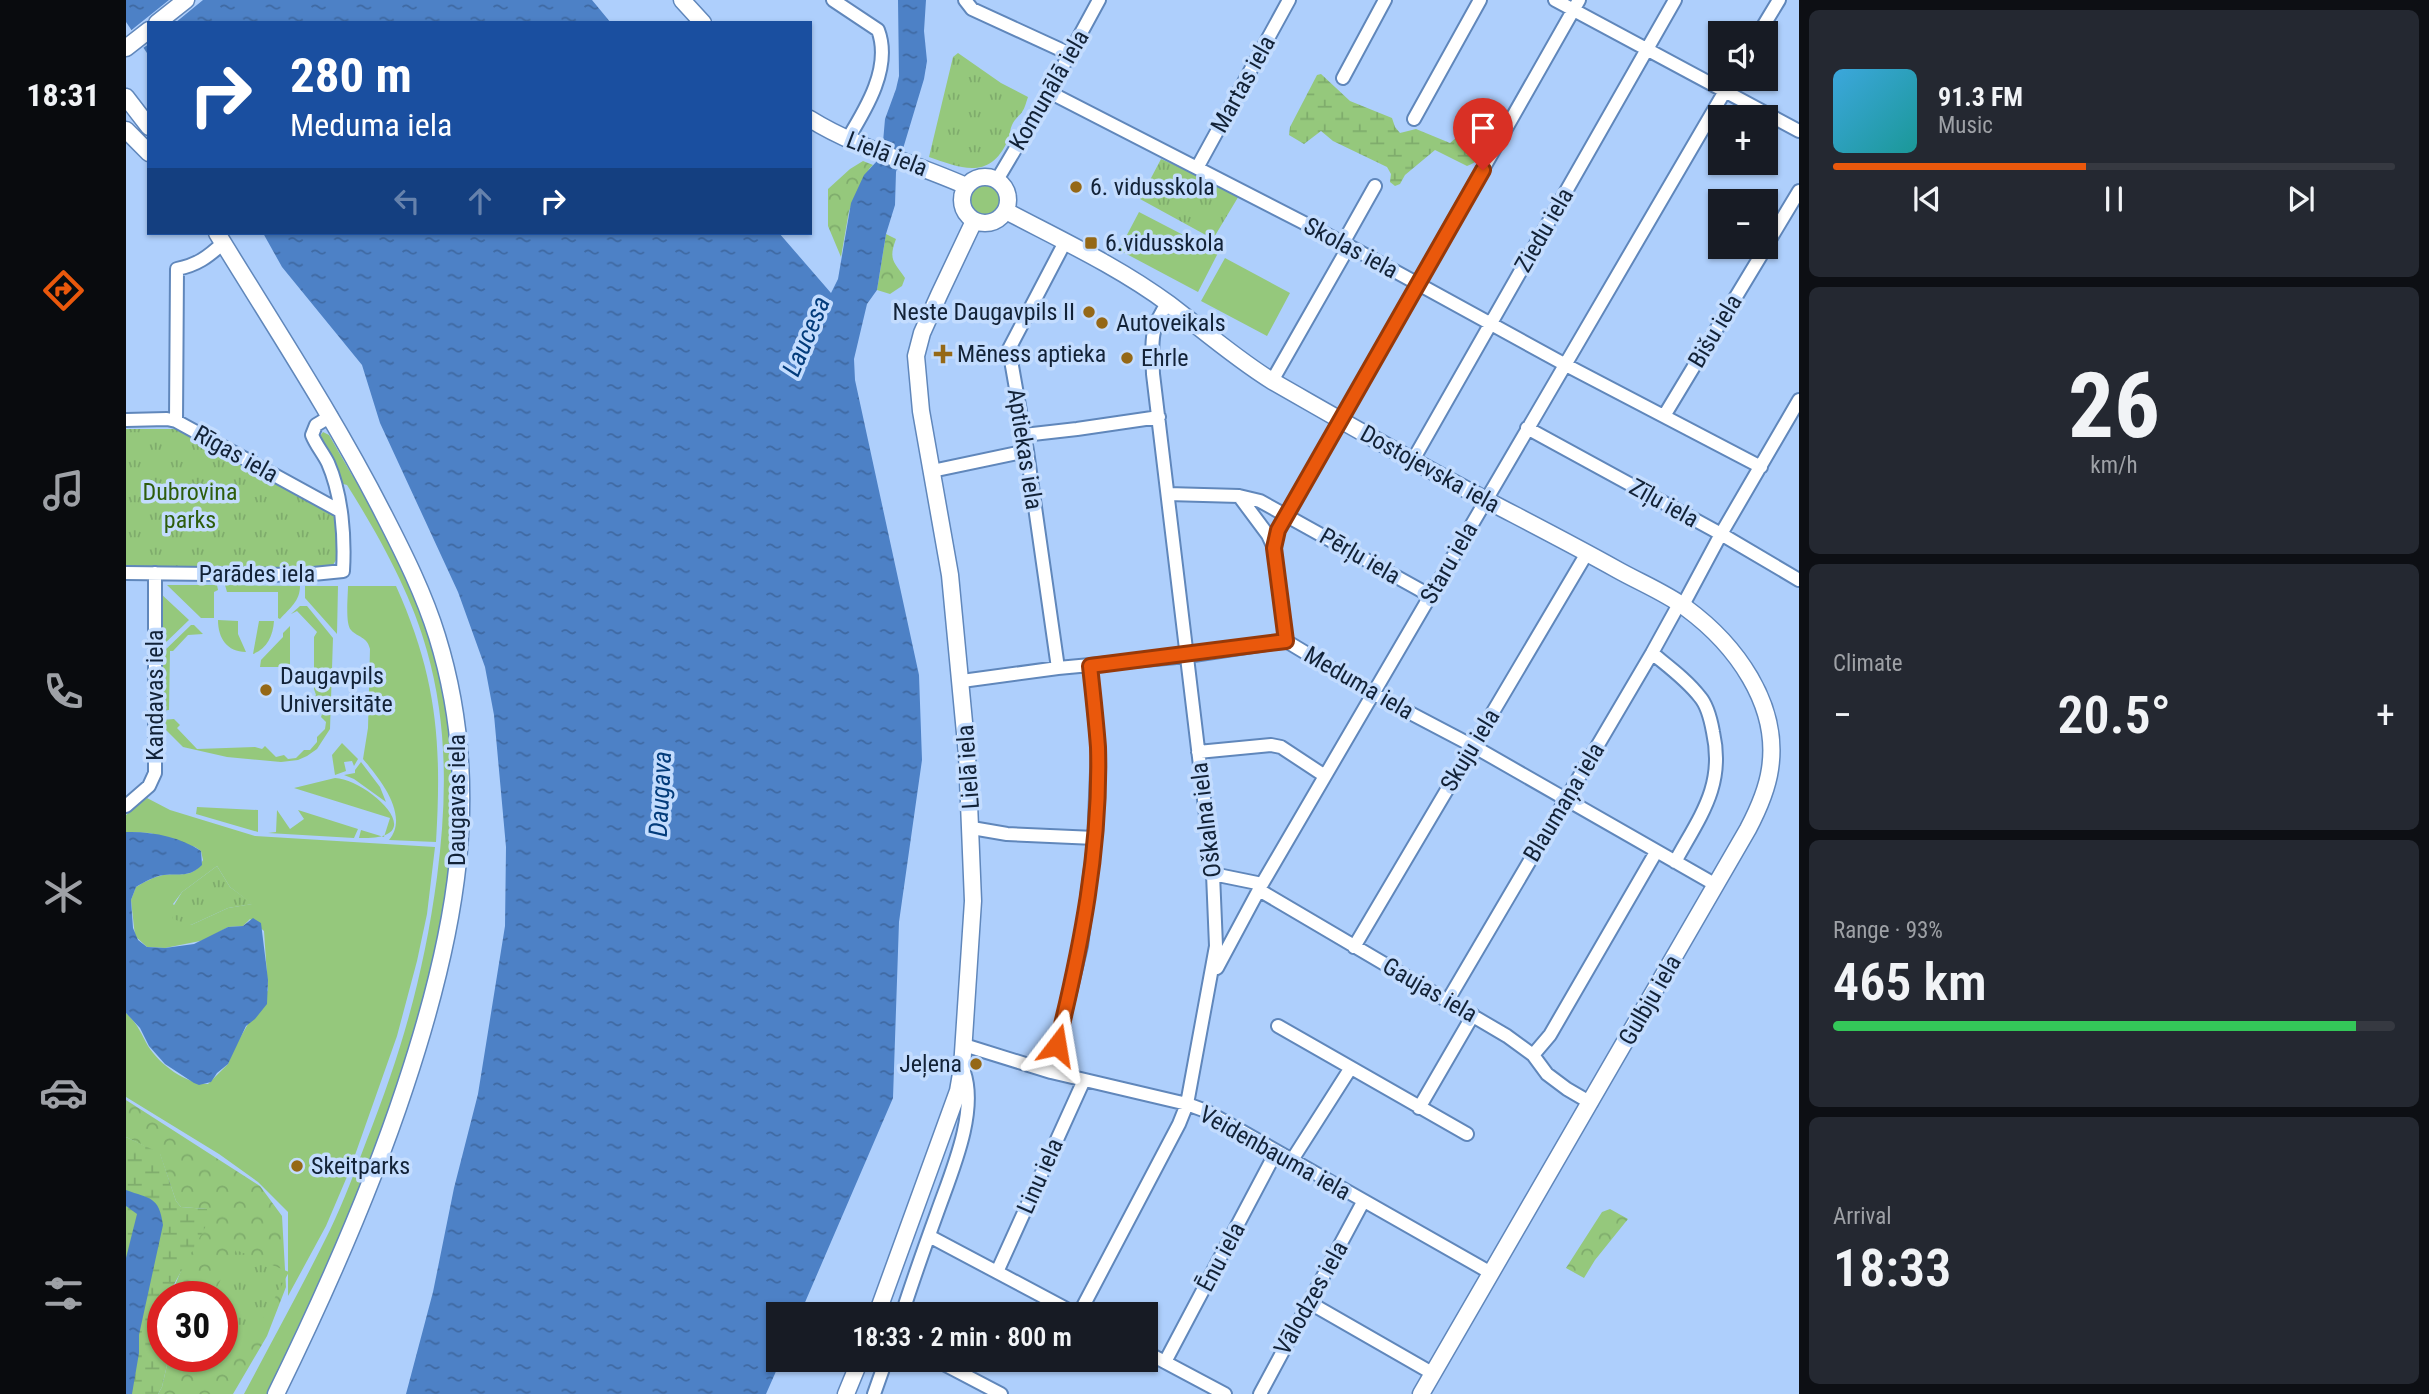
<!DOCTYPE html>
<meta charset="utf-8">
<style>
:root{--surface:#171b24;--page:#242831;--text:#f1f3f6;--muted:#9ea1a6;--line:#363941;--accent:#ea580c}
body{margin:0;font-family:"Roboto Condensed",sans-serif;background:var(--page);color:var(--text);height:100vh;display:flex;flex-direction:column;font-size:26px;white-space:nowrap}
*{box-sizing:border-box;margin:0}
p{font-size:23px;color:var(--muted)}
.icon{flex:none;width:38px;height:38px;fill:none;stroke:currentColor;stroke-width:2;stroke-linecap:round;stroke-linejoin:round}
.map{position:relative;flex:1;overflow:hidden}
.panel{display:flex;flex-direction:column;gap:10px;padding:10px;background:#0d0f14;width:630px}
.panel>*{flex:none}
.hud{position:absolute;left:21px;top:21px;width:665px;height:214px;border-radius:0px;box-shadow:0 2px 5px #0004;background:#1a4fa0;color:#fff;overflow:hidden}
.controls{position:absolute;left:1582px;top:21px;display:grid;gap:14px}
.controls a{display:grid;place-items:center;width:70px;height:70px;border-radius:0px;background:var(--surface);box-shadow:0 2px 5px #0004;font-size:35px}
.speed{position:absolute;left:21px;top:1281px;display:flex;gap:14px;font-size:35px;font-weight:700;text-align:center}
.speed>*{display:grid;place-content:center;width:91px;height:91px;border-radius:50%;background:var(--surface);box-shadow:0 2px 5px #0004;line-height:1}
.speed .limit{border:10px solid #d22;background:#fff;color:#111}
.pin{position:absolute;display:grid;place-items:center;width:60px;height:60px;color:#fff;margin:-72px -30px;border-radius:50% 50% 50% 0;rotate:-45deg;box-shadow:0 0 7px #0007}
.pin .icon{rotate:45deg}
.me{position:absolute;width:77px;margin:-38px;rotate:14deg;stroke-linejoin:round;filter:drop-shadow(0 0 5px #0008)}
.turn{display:flex;align-items:center;gap:24px;height:147px;padding:0 28px;font-size:32px}
.turn .icon{width:91px;height:91px;stroke-width:2.5}
.turn b{display:block;font-size:49px;line-height:60px}
.lanes{display:flex;align-items:center;height:66px;padding:0 28px;background:#0003;justify-content:center;gap:35px;direction:ltr}
.lanes .off{opacity:.35}
.big{font-size:52px;font-weight:600;line-height:1.1}
.panel .tile{flex:1;display:flex;flex-direction:column;justify-content:center;gap:10px;min-width:0;padding:0 24px;border-radius:10px;background:var(--page)}
.panel .dial{align-items:center;gap:0}
.dial b{font-size:91px;line-height:1}
.song{display:flex;align-items:center;gap:21px}
.cover{width:84px;height:84px;border-radius:10px;background:linear-gradient(135deg,hsl(200 70% 55%),hsl(180 70% 35%))}
.played{height:7px;border-radius:4px;background:linear-gradient(90deg,var(--accent) 45%,var(--line) 45%)}
.keys{display:flex;justify-content:space-around;direction:ltr}
.heat{display:flex;justify-content:space-between;align-items:center;font-size:38px;direction:ltr}
.charge{height:10px;border-radius:5px;background:linear-gradient(90deg,#34c759 93%,var(--line) 0)}
.trip{position:absolute;left:640px;top:1302px;width:392px;height:70px;border-radius:0px;background:var(--surface);box-shadow:0 2px 5px #0004;font-weight:600;line-height:70px;text-align:center}
main{display:flex;flex:1;min-height:0}
.tabs{display:flex;flex-direction:column;width:126px;justify-content:space-around;align-items:center;background:#090b0e;color:var(--muted)}
.tabs .icon{width:49px;height:49px}
.tabs .current{color:var(--accent)}
.tabs b{font-size:32px;color:var(--text)}
.map>svg:first-child{display:block}
</style>
<main>
<nav class="tabs">
<b>18:31</b>
<svg class="icon current" aria-label="directions" viewBox="0 0 24 24"><path d="M12 3l9 9-9 9-9-9zM9 14v-3h6M13 9l2 2-2 2"/></svg>
<svg class="icon" aria-label="music" viewBox="0 0 24 24"><path d="M9 18V5l10-2v13"/><circle cx="6" cy="18" r="3"/><circle cx="16" cy="16" r="3"/></svg>
<svg class="icon" aria-label="phone" viewBox="0 0 24 24"><path d="M5 4h4l2 5-3 2q2 4 5 5l2-3 5 2v4C11 20 4 13 5 4z"/></svg>
<svg class="icon" aria-label="climate" viewBox="0 0 24 24"><path d="M12 3v18M4 7l16 10M4 17L20 7"/></svg>
<svg class="icon" aria-label="car" viewBox="0 0 24 24"><path d="M5 17H2v-5l4-1 3-4h7l3 4 3 1v5h-3M9 17h6M6 11h13"/><circle cx="7" cy="17" r="2"/><circle cx="17" cy="17" r="2"/></svg>
<svg class="icon" aria-label="filters" viewBox="0 0 24 24"><path d="M4 7h16M4 17h16"/><circle cx="9" cy="7" r="2"/><circle cx="15" cy="17" r="2"/></svg>
</nav>
<div class="map">
<svg width="1673" height="1394" viewBox="0 0 1673 1394">
<defs>
<pattern id="forest-crowns" width="20" height="18" patternUnits="userSpaceOnUse" patternTransform="scale(1.75)"><rect width="20" height="18" fill="#95c87c"/><path d="M2 6a3 3 0 1 1 6 0M12 15a3 3 0 1 1 6 0" fill="none" stroke="#7fac6c"/></pattern>
<pattern id="wetland-marsh" width="20" height="14" patternUnits="userSpaceOnUse" patternTransform="scale(1.75)"><rect width="20" height="14" fill="#95c87c"/><path d="M1 5h8M5 5V1M11 12h8M15 12V8" fill="none" stroke="#7fac6c"/></pattern>
<pattern id="park-tufts" width="24" height="20" patternUnits="userSpaceOnUse" patternTransform="scale(1.75)"><rect width="24" height="20" fill="#95c87c"/><path d="M3 7l-1-3M5 7V3M7 7l1-3M15 17l-1-3M17 17v-4M19 17l1-3" fill="none" stroke="#7fac6c"/></pattern>
<pattern id="water-ripples" width="26" height="14" patternUnits="userSpaceOnUse" patternTransform="scale(1.75)"><rect width="26" height="14" fill="#4d81c6"/><path d="M2 4q2-2 4 0t4 0M15 11q2-2 4 0t4 0" fill="none" stroke="#3f69a2"/></pattern>
</defs>
<rect width="100%" height="100%" fill="#aecffc"/>
<path fill="#95c87c" fill-rule="evenodd" d="M843 200a16 16 0 1 1 32 0a16 16 0 1 1-32 0Z
M 1013,212 L 1092,253 L 1072,292 L 993,250 Z
M 1099,258 L 1164,293 L 1141,336 L 1075,301 Z
M 197,432 L 203,435 L 226,475 L 241,492 L 284,578 L 316,670 L 330,777 L 323,900 L 304,992 L 237,1188 L 144,1394 L 118,1394 C 147,1339 177,1285 204,1230 C 218,1201 229,1171 240,1142 C 276,1051 298,974 311,877 C 321,801 322,725 301,651 C 286,595 252,534 221,485 L 214,483 L 203,452 L 194,436 Z
M 41,585 L 91,585 L 92,590 L 88,592 L 88,618 L 75,618 Z
M 99,585 L 174,586 C 174,601 164,608 154,619 L 152,618 L 152,592 L 101,592 Z
M 179,586 L 212,586 L 211,634 L 179,598 Z
M 222,586 L 270,586 C 311,677 316,743 310,842 L 263,840 C 284,815 253,778 237,759 L 242,728 L 244,649 C 241,636 232,638 225,630 C 219,624 222,596 222,586 Z
M 34,593 L 63,620 L 34,648 Z
M 174,606 L 181,606 L 207,638 L 204,729 L 191,749 L 181,756 L 172,760 L 155,762 L 101,757 L 57,747 L 36,726 L 36,720 L 48,719 L 54,725 L 51,728 L 71,749 L 129,747 L 136,749 L 139,746 L 150,757 L 158,755 L 162,759 L 170,758 L 178,750 L 184,750 L 191,742 L 191,737 L 199,729 L 200,722 L 195,717 L 198,708 L 188,698 L 190,695 L 188,689 L 188,637 L 191,632 L 171,611 L 165,614 Z
M 92,620 L 112,621 L 112,634 L 120,652 C 101,652 92,638 92,620 Z
M 133,621 L 148,621 C 147,636 141,649 127,654 Z
M 65,625 L 68,625 L 77,634 L 62,635 L 47,651 L 44,651 L 43,710 L 36,711 L 36,653 Z
M 164,626 L 164,667 L 134,667 L 135,660 L 157,637 L 157,633 Z
M 216,743 L 232,759 L 228,766 L 226,761 L 218,762 L 220,771 L 209,775 L 206,755 Z
M 235,762 L 254,787 L 260,802 L 228,779 L 218,775 L 229,773 L 229,770 Z
M 209,778 C 241,779 310,841 233,838 L 235,830 L 258,837 L 264,818 L 168,788 Z
M 21,798 L 44,810 L 129,836 L 309,847 L 301,914 L 291,961 L 271,1036 L 223,1172 L 200,1226 L 162,1296 L 162,1212 L 132,1182 L 93,1154 L 0,1097 L 0,1013 C 11,1023 15,1033 22,1046 C 34,1065 60,1084 82,1084 L 102,1064 L 108,1048 L 142,990 L 138,931 L 124,919 L 117,926 L 102,927 L 79,940 L 39,948 L 21,947 L 9,936 L 5,900 L 10,887 C 18,882 28,877 37,875 C 55,872 67,880 77,860 L 75,851 L 69,847 L 24,833 L 0,832 L 0,815 ZM 91,866 L 104,887 L 126,904 L 102,908 L 65,925 L 47,904 L 56,892 Z
M 71,807 L 132,810 L 132,832 L 70,814 Z
M 151,810 L 164,829 L 178,819 L 172,810 L 232,829 L 228,838 L 142,833 L 150,832 Z"/>
<path fill="url(#forest-crowns)" d="M 737,161 L 747,165 L 743,169 L 723,211 L 715,257 L 702,226 L 702,189 L 724,169 Z
M 760,234 L 770,239 C 762,260 768,262 779,278 L 776,286 L 764,294 L 751,290 Z
M 0,1100 L 134,1186 L 156,1216 L 160,1287 L 141,1336 L 107,1394 L 32,1394 L 36,1387 L 43,1356 L 96,1356 L 96,1297 L 44,1297 L 81,1209 L 55,1207 L 50,1201 L 34,1154 L 0,1137 Z
M 1484,1209 L 1502,1219 L 1469,1260 L 1458,1278 L 1440,1268 L 1476,1212 Z"/>
<path fill="url(#wetland-marsh)" d="M 1195,74 L 1224,101 L 1266,118 L 1269,127 L 1274,133 L 1290,129 L 1324,143 L 1331,137 L 1345,112 L 1350,111 L 1358,118 L 1356,135 L 1361,144 C 1358,154 1351,163 1341,166 L 1309,150 L 1279,175 L 1274,184 L 1269,186 L 1264,182 L 1265,174 L 1261,167 L 1207,141 L 1195,131 L 1178,144 L 1163,135 L 1164,127 L 1191,75 Z
M 0,1137 L 34,1153 L 50,1201 L 55,1207 L 81,1209 L 82,1222 L 45,1290 L 44,1297 L 37,1297 L 37,1356 L 43,1356 L 36,1387 L 32,1394 L 0,1394 Z"/>
<path fill="url(#park-tufts)" d="M 832,53 L 875,83 L 902,97 C 900,102 899,108 896,112 C 893,116 888,120 886,125 C 884,129 884,135 882,140 C 864,181 835,168 803,157 L 827,57 Z
M 1035,159 L 1114,194 L 1087,239 L 1014,199 Z
M 0,429 L 55,429 L 207,513 L 210,517 L 213,555 L 207,565 L 197,570 L 0,569 Z
M 91,866 L 104,887 L 127,904 L 102,908 L 65,925 L 47,919 L 45,910 L 56,892 Z
M 110,1250 L 163,1272 L 122,1346 L 96,1333 L 96,1297 L 86,1297 Z"/>
<path fill="url(#water-ripples)" d="M 0,0 L 466,0 L 485,23 L 23,23 L 23,56 L 0,22 Z
M 772,0 L 800,0 L 798,31 L 801,61 L 798,79 L 770,172 L 769,205 L 760,234 L 751,290 L 741,304 L 728,359 L 729,380 L 793,675 L 796,760 L 773,922 L 767,1098 L 674,1314 L 653,1314 L 653,1360 L 655,1360 L 640,1394 L 280,1394 L 307,1292 L 328,1188 L 352,1094 L 379,926 L 380,847 L 368,715 L 359,667 L 332,592 L 254,423 L 236,365 L 156,267 L 137,233 L 653,233 L 705,293 L 712,279 L 725,203 L 738,175 L 751,161 L 757,142 L 759,119 L 770,89 L 773,76 Z
M 0,832 C 25,831 55,837 75,851 L 76,865 C 63,878 54,873 38,875 C 29,876 18,882 10,887 L 5,900 L 7,928 L 12,940 L 21,947 L 39,948 L 68,944 L 102,927 L 117,926 L 127,918 L 135,923 L 142,980 L 141,1004 L 129,1019 L 120,1026 L 102,1064 L 91,1073 L 85,1082 L 73,1085 L 68,1083 L 39,1064 L 23,1046 L 14,1028 L 0,1013 Z
M 0,1190 C 24,1199 33,1196 37,1225 L 13,1335 L 13,1353 L 6,1394 L 0,1394 L 0,1258 L 11,1214 L 0,1206 Z"/>
<path fill="#aecffc" d="M 43,0 L 77,0 L 49,23 L 23,23 L 23,44 L 14,50 L 3,32 Z"/>
<g fill="none" stroke-linecap="round" stroke-linejoin="round">
<g stroke="#6087bb" stroke-width="16">
<path id="minor" d="M 707,0 L 752,30 C 766,67 740,109 721,140
M 839,0 L 846,9 L 944,54
M 1429,0 L 1673,131
M 1633,33 L 1653,0
M 1217,78 L 1259,0
M 923,92 L 1223,246 L 1438,364 L 1635,467
M 1288,119 L 1354,0
M 1071,168 L 1163,0
M 871,180 L 923,92 L 973,0
M 1217,243 L 1249,186
M 1640,246 L 1673,191
M 1146,381 L 1223,246
M 1538,416 L 1640,247
M 0,420 L 41,419 L 50,421 L 214,511
M 50,421 L 51,269 C 71,265 82,257 97,243
M 1401,428 L 1595,534 L 1673,580
M 898,435 L 951,429 L 1033,417
M 1287,460 L 1549,0
M 806,471 L 901,451
M 1042,494 L 1113,496 L 1134,501 L 1305,596
M 1113,496 L 1142,535 L 1148,548
M 0,573 L 177,575 L 217,571 C 219,537 216,495 202,463 C 197,453 190,445 186,435 L 190,425 L 205,416
M 1557,605 L 1595,534 L 1673,400
M 1160,641 L 1148,548 L 1152,530 L 1453,0
M 1526,653 C 1543,667 1561,680 1574,697 C 1581,705 1585,721 1587,732 C 1599,786 1574,816 1549,862
M 932,668 L 901,451 L 883,349 L 939,242
M 836,681 L 932,668 L 1061,656 L 1160,641 L 1248,694 L 1347,746 L 1590,885
M 1072,752 L 1145,745 L 1155,747 L 1199,776
M 0,806 L 23,786 L 29,773 L 29,573
M 846,828 L 881,834 L 969,838
M 1087,874 L 1136,884
M 1133,890 L 1381,1036 L 1407,1055 L 1421,1074 L 1441,1089 L 1465,1103
M 1228,947 L 1461,553
M 1091,968 L 1136,884 L 1606,79
M 1322,1000 L 1526,653 L 1553,604
M 1152,1026 L 1341,1134
M 838,1045 L 925,1072 L 1061,1104 L 1080,1111 L 1365,1273
M 1407,1055 L 1424,1035 L 1530,852
M 925,1072 L 955,946 L 968,844 L 972,748 L 964,666
M 1293,1108 L 1347,1015
M 1166,1160 L 1224,1069
M 803,1236 L 950,1314
M 871,1272 L 958,1080
M 1184,1303 L 1306,1373
M 776,1314 C 787,1280 799,1246 811,1213 C 825,1173 852,1113 838,1072
M 953,1314 L 1053,1124 L 1061,1104 L 1090,946 L 1087,874 L 1027,374 C 1026,345 1023,328 1042,303
M 1020,1352 L 1099,1394
M 810,1360 L 875,1394
M 1039,1362 L 1150,1152
M 748,1394 L 760,1360
M 1134,1394 L 1237,1202"/>
</g>
<g stroke="#6087bb" stroke-width="19">
<path id="major" d="M 556,0 L 577,23
M 31,23 L 60,0
M 0,48 L 23,30
M 0,97 L 23,127
M 684,119 C 732,149 789,163 840,186
M 0,130 L 23,153
M836 200a23 23 0 1 1 46 0a23 23 0 1 1-46 0Z
M 880,211 C 935,240 993,267 1043,304 C 1077,330 1109,358 1146,381 C 1218,422 1290,464 1364,502 C 1406,524 1449,546 1490,569 C 1513,582 1540,593 1560,608 C 1609,644 1654,704 1644,769 C 1641,790 1632,810 1622,829 L 1295,1394
M 91,233 C 148,326 208,417 258,515 C 278,554 298,594 311,636 C 359,790 329,937 279,1087 C 244,1193 199,1294 150,1394
M 751,1314 L 832,1091 L 836,1068 L 847,901 L 841,754 L 824,575 L 795,411 L 790,356 L 796,333 L 813,295 L 848,221
M 720,1394 L 734,1360"/>
</g>
<use href="#minor" stroke="#fff" stroke-width="12"/>
<use href="#major" stroke="#fff" stroke-width="16"/>
</g>
<g fill="none" stroke-linecap="round" stroke-linejoin="round">
<g stroke="#983908" stroke-width="18">
<path id="route" d="M 931,1045 C 955,948 975,848 972,747 C 970,720 967,693 964,666 L 1160,641 L 1148,548 L 1152,530 L 1357,170"/>
</g>
<use href="#route" stroke="#ea580c" stroke-width="12"/>
</g>
<g fill="#956816" stroke="#c3dcfe" stroke-width="2.5">
<circle cx="950" cy="187" r="7"/>
<rect x="958" y="236" width="14" height="14" rx="3.5"/>
<circle cx="963" cy="312" r="7"/>
<circle cx="976" cy="323" r="7"/>
<path d="M813.5 343.5h7v7h7v7h-7v7h-7v-7h-7v-7h7z"/>
<circle cx="1001" cy="358" r="7"/>
<circle cx="140" cy="690" r="7"/>
<circle cx="850" cy="1064" r="7"/>
<circle cx="171" cy="1166" r="7"/>
</g>
<g text-anchor="middle" stroke-width="7" stroke-linejoin="round" paint-order="stroke">
<g font-size="24" fill="#122237" stroke="#c3dcfe">
<text transform="translate(1117 84) rotate(-61)" y="8">Martas iela</text>
<text transform="translate(923 90) rotate(-60)" y="8">Komunālā iela</text>
<text transform="translate(761 154) rotate(21)" y="8">Lielā iela</text>
<text transform="translate(1418 230) rotate(-60)" y="8">Ziedu iela</text>
<text transform="translate(1225 248) rotate(28)" y="8">Skolas iela</text>
<text transform="translate(1589 331) rotate(-59)" y="8">Bišu iela</text>
<text transform="translate(899 449) rotate(81)" y="8">Aptiekas iela</text>
<text transform="translate(110 454) rotate(29)" y="8">Rīgas iela</text>
<text transform="translate(1304 469) rotate(29)" y="8">Dostojevska iela</text>
<text transform="translate(1538 503) rotate(29)" y="8">Zīļu iela</text>
<text transform="translate(1234 556) rotate(30)" y="8">Pērļu iela</text>
<text transform="translate(1323 563) rotate(-60)" y="8">Staru iela</text>
<text x="131" y="582">Parādes iela</text>
<text transform="translate(1233 683) rotate(30)" y="8">Meduma iela</text>
<text transform="translate(29 695) rotate(-90)" y="8">Kandavas iela</text>
<text transform="translate(1344 750) rotate(-59)" y="8">Skuju iela</text>
<text transform="translate(842 767) rotate(-94)" y="8">Lielā iela</text>
<text transform="translate(331 800) rotate(-90)" y="8">Daugavas iela</text>
<text transform="translate(1438 802) rotate(-59)" y="8">Blaumaņa iela</text>
<text transform="translate(1080 820) rotate(-97)" y="8">Oškalna iela</text>
<text transform="translate(1304 990) rotate(30)" y="8">Gaujas iela</text>
<text transform="translate(1524 1000) rotate(-60)" y="8">Gulbju iela</text>
<text transform="translate(1149 1153) rotate(29)" y="8">Veidenbauma iela</text>
<text transform="translate(914 1176) rotate(-66)" y="8">Linu iela</text>
<text transform="translate(1095 1257) rotate(-62)" y="8">Ēnu iela</text>
<text transform="translate(1185 1298) rotate(-61)" y="8">Vālodzes iela</text>
</g>
<g font-size="24" fill="#122237" stroke="#c3dcfe" text-anchor="start">
<text x="964" y="195">6. vidusskola</text>
<text x="979" y="251">6.vidusskola</text>
<text x="949" y="320" text-anchor="end">Neste Daugavpils II</text>
<text x="990" y="331">Autoveikals</text>
<text x="831" y="362">Mēness aptieka</text>
<text x="1015" y="366">Ehrle</text>
<text x="154" y="684">Daugavpils<tspan x="154" dy="28">Universitāte</tspan></text>
<text x="836" y="1072" text-anchor="end">Jeļena</text>
<text x="185" y="1174">Skeitparks</text>
</g>
<g font-size="24" fill="#2e5d0c" stroke="#c3dcfe">
<text x="64" y="500">Dubrovina<tspan x="64" dy="28">parks</tspan></text>
</g>
<g font-size="26" font-style="italic" fill="#033c7b" stroke="#c3dcfe">
<text transform="translate(680 336) rotate(-67)" y="9">Laucesa</text>
<text transform="translate(534 794) rotate(-87)" y="9">Daugava</text>
</g>
</g>
</svg>
<div class="controls">
<a><svg class="icon" aria-label="sound" viewBox="0 0 24 24"><path d="M4 9h4l5-4v14l-5-4H4zM17 9q2 3 0 6"/></svg></a>
<a>+</a>
<a>−</a>
</div>
<div class="speed"><div class="limit">30</div></div>
<div class="pin" style="left:1357px;top:170px;background:#d93025"><svg class="icon" aria-label="arrive" viewBox="0 0 24 24"><path d="M6 21V4h12l-3 4 3 4H6"/></svg></div>
<svg class="me" style="left:931px;top:1045px" viewBox="-20 -20 40 40"><path d="M0-17L14 15 0 8-14 15z" fill="#ea580c" stroke="#fff" stroke-width="4"/></svg>
<div class="trip">18:33 · 2 min · 800 m</div>
<div class="hud">
<div class="turn"><svg class="icon" aria-label="right" viewBox="0 0 24 24"><path d="M7 20v-9h11M14 6l5 5-5 5"/></svg><div><b>280 m</b>Meduma iela</div></div>
<div class="lanes"><svg class="icon off" aria-label="left" viewBox="0 0 24 24"><path d="M17 20v-9H6M10 6l-5 5 5 5"/></svg><svg class="icon off" aria-label="ahead" viewBox="0 0 24 24"><path d="M12 20V5M6 11l6-6 6 6"/></svg><svg class="icon" aria-label="right" viewBox="0 0 24 24"><path d="M7 20v-9h11M14 6l5 5-5 5"/></svg></div>
</div>
</div>
<section class="panel">
<div class="tile">
<div class="song"><i class="cover"></i><div><b>91.3 FM</b><p>Music</p></div></div>
<div class="played"></div>
<div class="keys"><svg class="icon" aria-label="previous" viewBox="0 0 24 24"><path d="M18 5L8 12l10 7zM5 5v14"/></svg><svg class="icon" aria-label="pause" viewBox="0 0 24 24"><path d="M8 5v14M16 5v14"/></svg><svg class="icon" aria-label="next" viewBox="0 0 24 24"><path d="M6 5l10 7-10 7zM19 5v14"/></svg></div>
</div>
<div class="tile dial"><b>26</b><p>km/h</p></div>
<div class="tile"><p>Climate</p>
<div class="heat"><a>−</a><b class="big">20.5°</b><a>+</a></div>
</div>
<div class="tile"><p>Range · 93%</p><b class="big">465 km</b><div class="charge"></div></div>
<div class="tile"><p>Arrival</p><b class="big">18:33</b></div>
</section>
</main>
